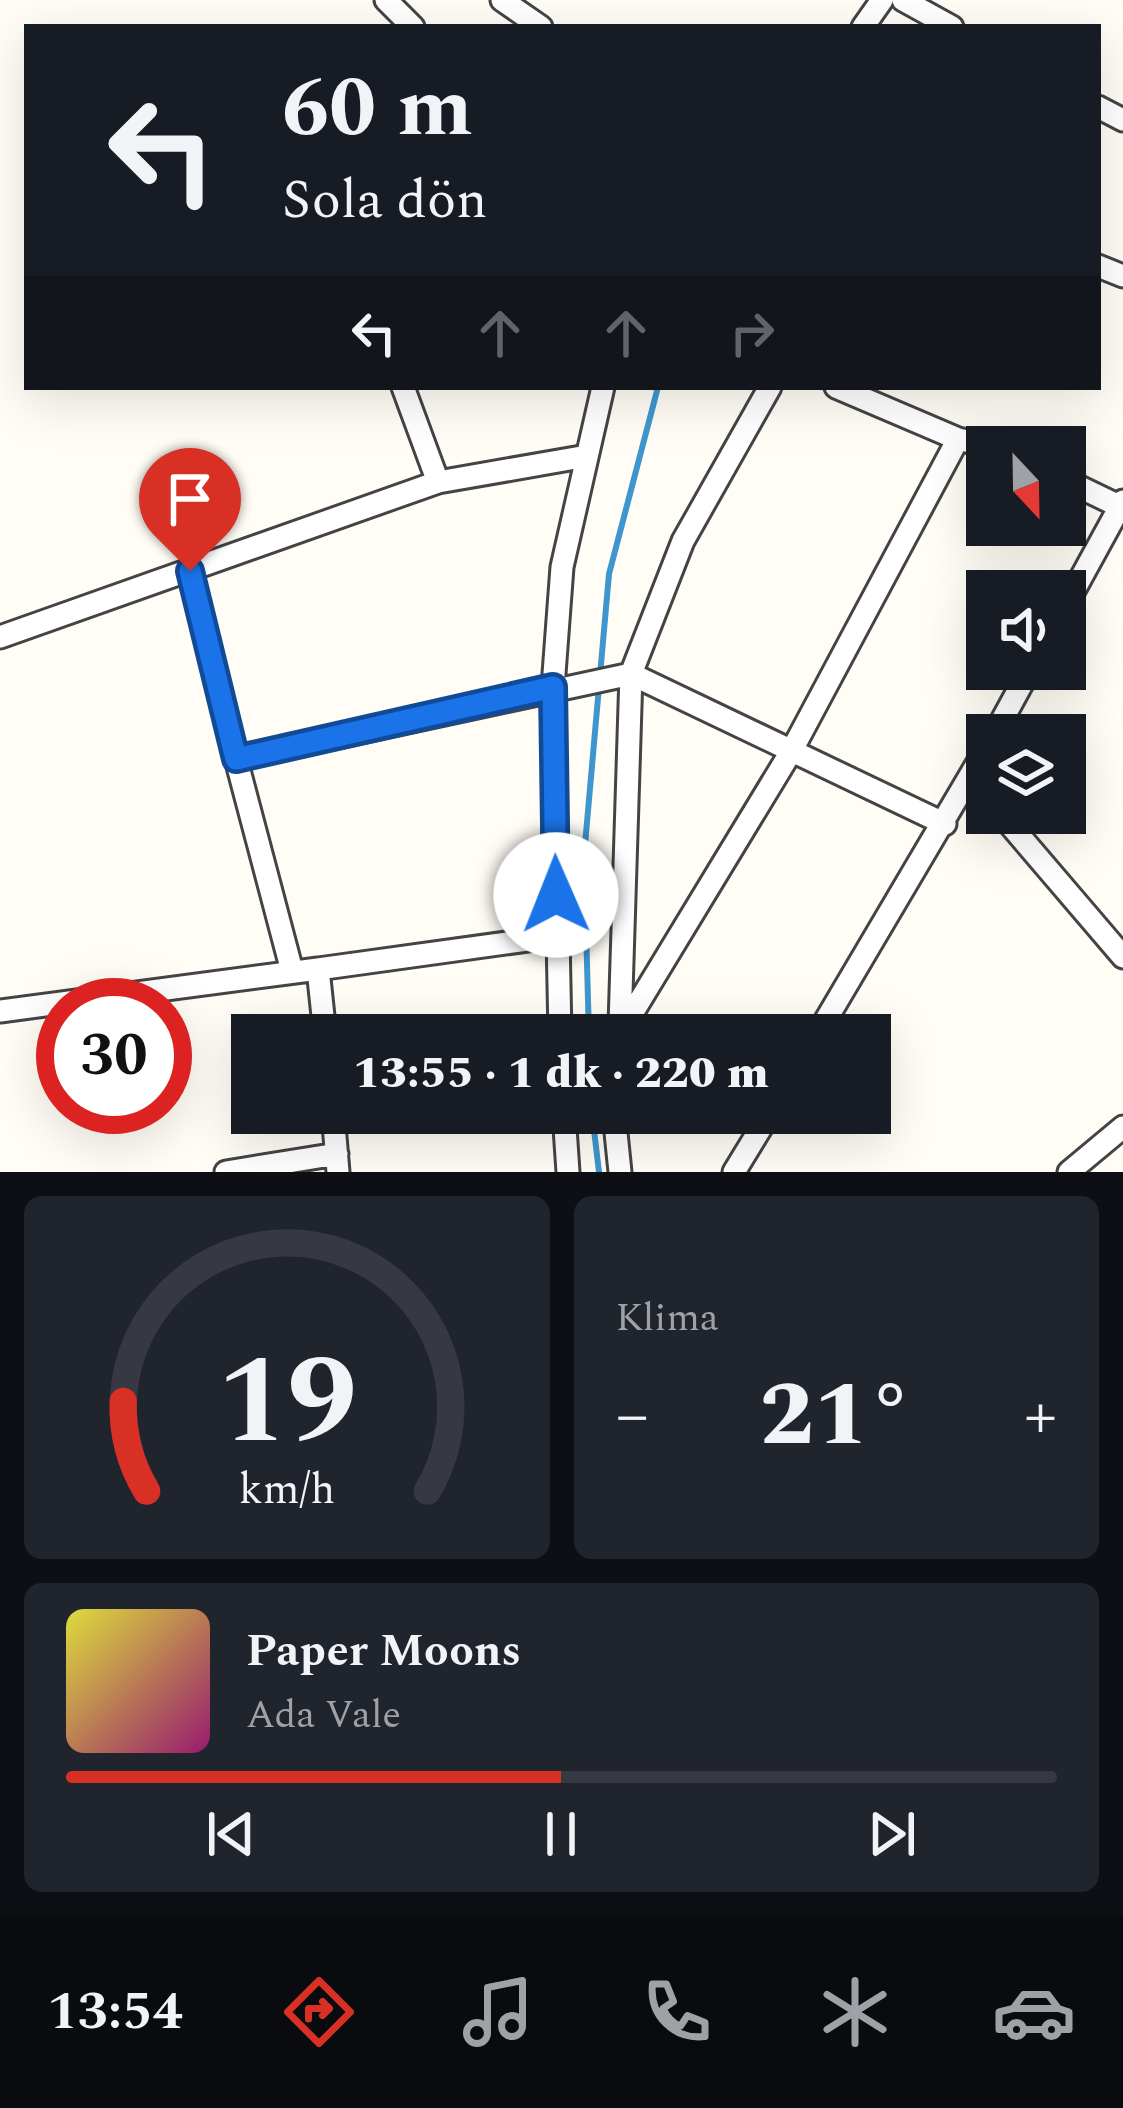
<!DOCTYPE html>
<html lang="tr">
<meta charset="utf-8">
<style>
:root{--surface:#171b24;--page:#20242c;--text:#f1f3f6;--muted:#9ea1a6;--line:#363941;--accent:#d93025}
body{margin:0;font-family:Spectral,serif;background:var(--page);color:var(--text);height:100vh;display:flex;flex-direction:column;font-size:45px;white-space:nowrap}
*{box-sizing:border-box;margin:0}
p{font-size:39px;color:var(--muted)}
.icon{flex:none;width:66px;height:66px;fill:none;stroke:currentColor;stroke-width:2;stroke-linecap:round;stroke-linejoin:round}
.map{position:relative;height:1172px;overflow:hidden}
.panel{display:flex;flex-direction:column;gap:24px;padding:24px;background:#0d0f14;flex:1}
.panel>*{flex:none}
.hud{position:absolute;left:24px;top:24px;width:1077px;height:366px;border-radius:0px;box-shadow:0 12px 48px #0002;background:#171b24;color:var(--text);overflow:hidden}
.needle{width:78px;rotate:158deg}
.tools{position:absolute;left:966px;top:426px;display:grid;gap:24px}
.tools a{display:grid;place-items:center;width:120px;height:120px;border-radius:0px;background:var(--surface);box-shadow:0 12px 48px #0002;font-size:60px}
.speed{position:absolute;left:36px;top:978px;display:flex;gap:24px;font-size:60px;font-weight:700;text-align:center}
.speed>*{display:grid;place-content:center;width:156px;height:156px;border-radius:50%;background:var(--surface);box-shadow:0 12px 48px #0002;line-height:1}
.speed .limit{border:18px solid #d22;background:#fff;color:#111}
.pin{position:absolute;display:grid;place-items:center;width:102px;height:102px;color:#fff;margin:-123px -51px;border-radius:50% 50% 50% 0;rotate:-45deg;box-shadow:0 0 12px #0007}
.pin .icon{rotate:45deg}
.me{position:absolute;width:132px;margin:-66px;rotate:359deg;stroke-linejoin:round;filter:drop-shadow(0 0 9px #0008)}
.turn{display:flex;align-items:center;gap:42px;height:252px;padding:0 60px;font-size:54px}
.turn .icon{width:156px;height:156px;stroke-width:2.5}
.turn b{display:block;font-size:84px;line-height:102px}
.lanes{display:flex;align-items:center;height:114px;padding:0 60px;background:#0003;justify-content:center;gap:60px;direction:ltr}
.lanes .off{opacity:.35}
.big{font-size:90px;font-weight:800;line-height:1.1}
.panel .card{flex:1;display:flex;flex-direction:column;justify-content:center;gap:18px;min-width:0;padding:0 42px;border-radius:18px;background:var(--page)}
.panel .dial{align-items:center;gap:0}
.dial svg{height:312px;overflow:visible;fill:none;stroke:var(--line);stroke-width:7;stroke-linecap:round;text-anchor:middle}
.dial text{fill:var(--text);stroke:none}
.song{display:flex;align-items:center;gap:36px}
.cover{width:144px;height:144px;border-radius:18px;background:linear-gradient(135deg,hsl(60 70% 55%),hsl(320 70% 35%))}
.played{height:12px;border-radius:6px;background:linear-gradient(90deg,var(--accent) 50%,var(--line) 50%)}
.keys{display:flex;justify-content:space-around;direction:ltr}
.heat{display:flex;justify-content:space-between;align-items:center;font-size:66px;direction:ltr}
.panel .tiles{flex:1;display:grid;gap:24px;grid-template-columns:1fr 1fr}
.card:last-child{grid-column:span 2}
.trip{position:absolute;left:231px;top:1014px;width:660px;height:120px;border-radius:0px;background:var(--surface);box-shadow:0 12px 48px #0002;font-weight:800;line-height:120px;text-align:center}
.menu{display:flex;height:192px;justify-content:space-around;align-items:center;background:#090b0e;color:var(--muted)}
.menu .icon{width:84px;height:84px}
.menu .on{color:var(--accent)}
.menu b{font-size:54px;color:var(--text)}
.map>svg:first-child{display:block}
</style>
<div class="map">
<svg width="1123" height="1172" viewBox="0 0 1123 1172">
<rect width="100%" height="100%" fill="#fffdf5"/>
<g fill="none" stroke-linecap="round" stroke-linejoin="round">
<path stroke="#3f96cf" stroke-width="6" d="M 589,1035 L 584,856 L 609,574 L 658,387
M 592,1113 L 599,1172"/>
<g stroke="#444" stroke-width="27">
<path id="minor" d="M 386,0 L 413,27
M 502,0 L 541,27
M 903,0 L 952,27
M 863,27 L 882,0
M 1098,107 L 1123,120
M 1098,266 L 1123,276
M 403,387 L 438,482
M 836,387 L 958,439
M 1065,480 L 1123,508
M 190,571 L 236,759
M 1065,607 L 1123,501
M 0,637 L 438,482 L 587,456
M 994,735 L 1030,669
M 970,777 L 987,797
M 1000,813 L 1123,957
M 292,971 L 236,759 L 631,674 L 945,824
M 0,1011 L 318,969
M 620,1025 L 631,674 L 683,541 L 770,387
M 325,1035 L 318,969 L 557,936
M 560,1035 L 553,687 L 562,567 L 603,387
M 619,1035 L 792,750 L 958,439 L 992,447
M 817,1035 L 987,747
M 333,1113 L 338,1172
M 564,1113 L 568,1172
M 614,1113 L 620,1172
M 226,1172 L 337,1154
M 734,1172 L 770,1113
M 1069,1172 L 1123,1127"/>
</g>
<use href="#minor" stroke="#fff" stroke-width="21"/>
</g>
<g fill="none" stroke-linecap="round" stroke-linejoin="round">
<g stroke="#114b97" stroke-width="30">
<path id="route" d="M 190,571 L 236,759 L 553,687 L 556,895"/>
</g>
<use href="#route" stroke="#1a73e8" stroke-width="21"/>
</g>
</svg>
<div class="tools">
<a><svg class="needle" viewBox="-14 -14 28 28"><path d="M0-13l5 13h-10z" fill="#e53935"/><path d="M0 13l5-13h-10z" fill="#9ea1a6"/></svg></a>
<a><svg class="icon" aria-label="sound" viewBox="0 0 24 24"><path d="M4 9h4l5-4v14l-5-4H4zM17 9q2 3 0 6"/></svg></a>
<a><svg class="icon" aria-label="layers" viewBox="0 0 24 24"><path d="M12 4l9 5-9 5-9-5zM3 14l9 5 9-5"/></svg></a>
</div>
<div class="speed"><div class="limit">30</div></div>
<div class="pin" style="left:190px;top:571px;background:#d93025"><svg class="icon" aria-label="arrive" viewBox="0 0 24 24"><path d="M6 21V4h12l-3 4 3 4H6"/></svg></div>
<svg class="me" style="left:556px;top:895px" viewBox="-20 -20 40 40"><circle r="19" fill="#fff"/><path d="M0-13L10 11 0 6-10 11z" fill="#1a73e8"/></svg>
<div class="trip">13:55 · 1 dk · 220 m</div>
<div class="hud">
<div class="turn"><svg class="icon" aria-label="left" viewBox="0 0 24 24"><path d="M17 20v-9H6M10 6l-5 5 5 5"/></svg><div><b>60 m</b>Sola dön</div></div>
<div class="lanes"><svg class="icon" aria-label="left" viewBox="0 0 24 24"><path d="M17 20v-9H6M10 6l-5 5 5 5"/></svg><svg class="icon off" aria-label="ahead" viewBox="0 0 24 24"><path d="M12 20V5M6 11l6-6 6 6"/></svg><svg class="icon off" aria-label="ahead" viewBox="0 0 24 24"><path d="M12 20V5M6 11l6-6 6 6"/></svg><svg class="icon off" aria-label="right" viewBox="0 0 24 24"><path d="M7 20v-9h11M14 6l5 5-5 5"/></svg></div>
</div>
</div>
<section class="panel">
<div class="tiles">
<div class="card dial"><svg viewBox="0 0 100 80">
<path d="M14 69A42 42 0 1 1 86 69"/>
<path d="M14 69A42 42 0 0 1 8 46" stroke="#d93025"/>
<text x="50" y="56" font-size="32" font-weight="700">19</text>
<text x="50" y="72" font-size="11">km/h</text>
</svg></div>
<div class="card"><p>Klima</p>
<div class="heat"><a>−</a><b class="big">21°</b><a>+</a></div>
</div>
<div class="card">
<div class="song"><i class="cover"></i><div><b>Paper Moons</b><p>Ada Vale</p></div></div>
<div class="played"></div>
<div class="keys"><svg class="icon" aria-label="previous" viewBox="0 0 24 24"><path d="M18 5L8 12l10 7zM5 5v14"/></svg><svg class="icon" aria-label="pause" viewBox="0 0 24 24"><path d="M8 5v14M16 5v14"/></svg><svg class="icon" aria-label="next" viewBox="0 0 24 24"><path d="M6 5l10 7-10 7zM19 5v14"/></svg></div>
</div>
</div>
</section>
<nav class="menu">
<b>13:54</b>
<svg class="icon on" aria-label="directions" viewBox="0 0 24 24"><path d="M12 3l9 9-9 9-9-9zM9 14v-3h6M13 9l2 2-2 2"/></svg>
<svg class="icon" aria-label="music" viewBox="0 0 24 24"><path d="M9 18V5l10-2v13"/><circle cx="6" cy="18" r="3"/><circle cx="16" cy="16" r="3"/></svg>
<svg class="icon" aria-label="phone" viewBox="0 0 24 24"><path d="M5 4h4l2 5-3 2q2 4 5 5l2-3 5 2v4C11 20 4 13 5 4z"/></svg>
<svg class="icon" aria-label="climate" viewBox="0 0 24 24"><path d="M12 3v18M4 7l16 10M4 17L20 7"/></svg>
<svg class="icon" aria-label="car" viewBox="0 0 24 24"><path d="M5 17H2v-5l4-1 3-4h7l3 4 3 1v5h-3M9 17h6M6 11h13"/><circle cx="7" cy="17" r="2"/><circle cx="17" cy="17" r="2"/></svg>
</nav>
